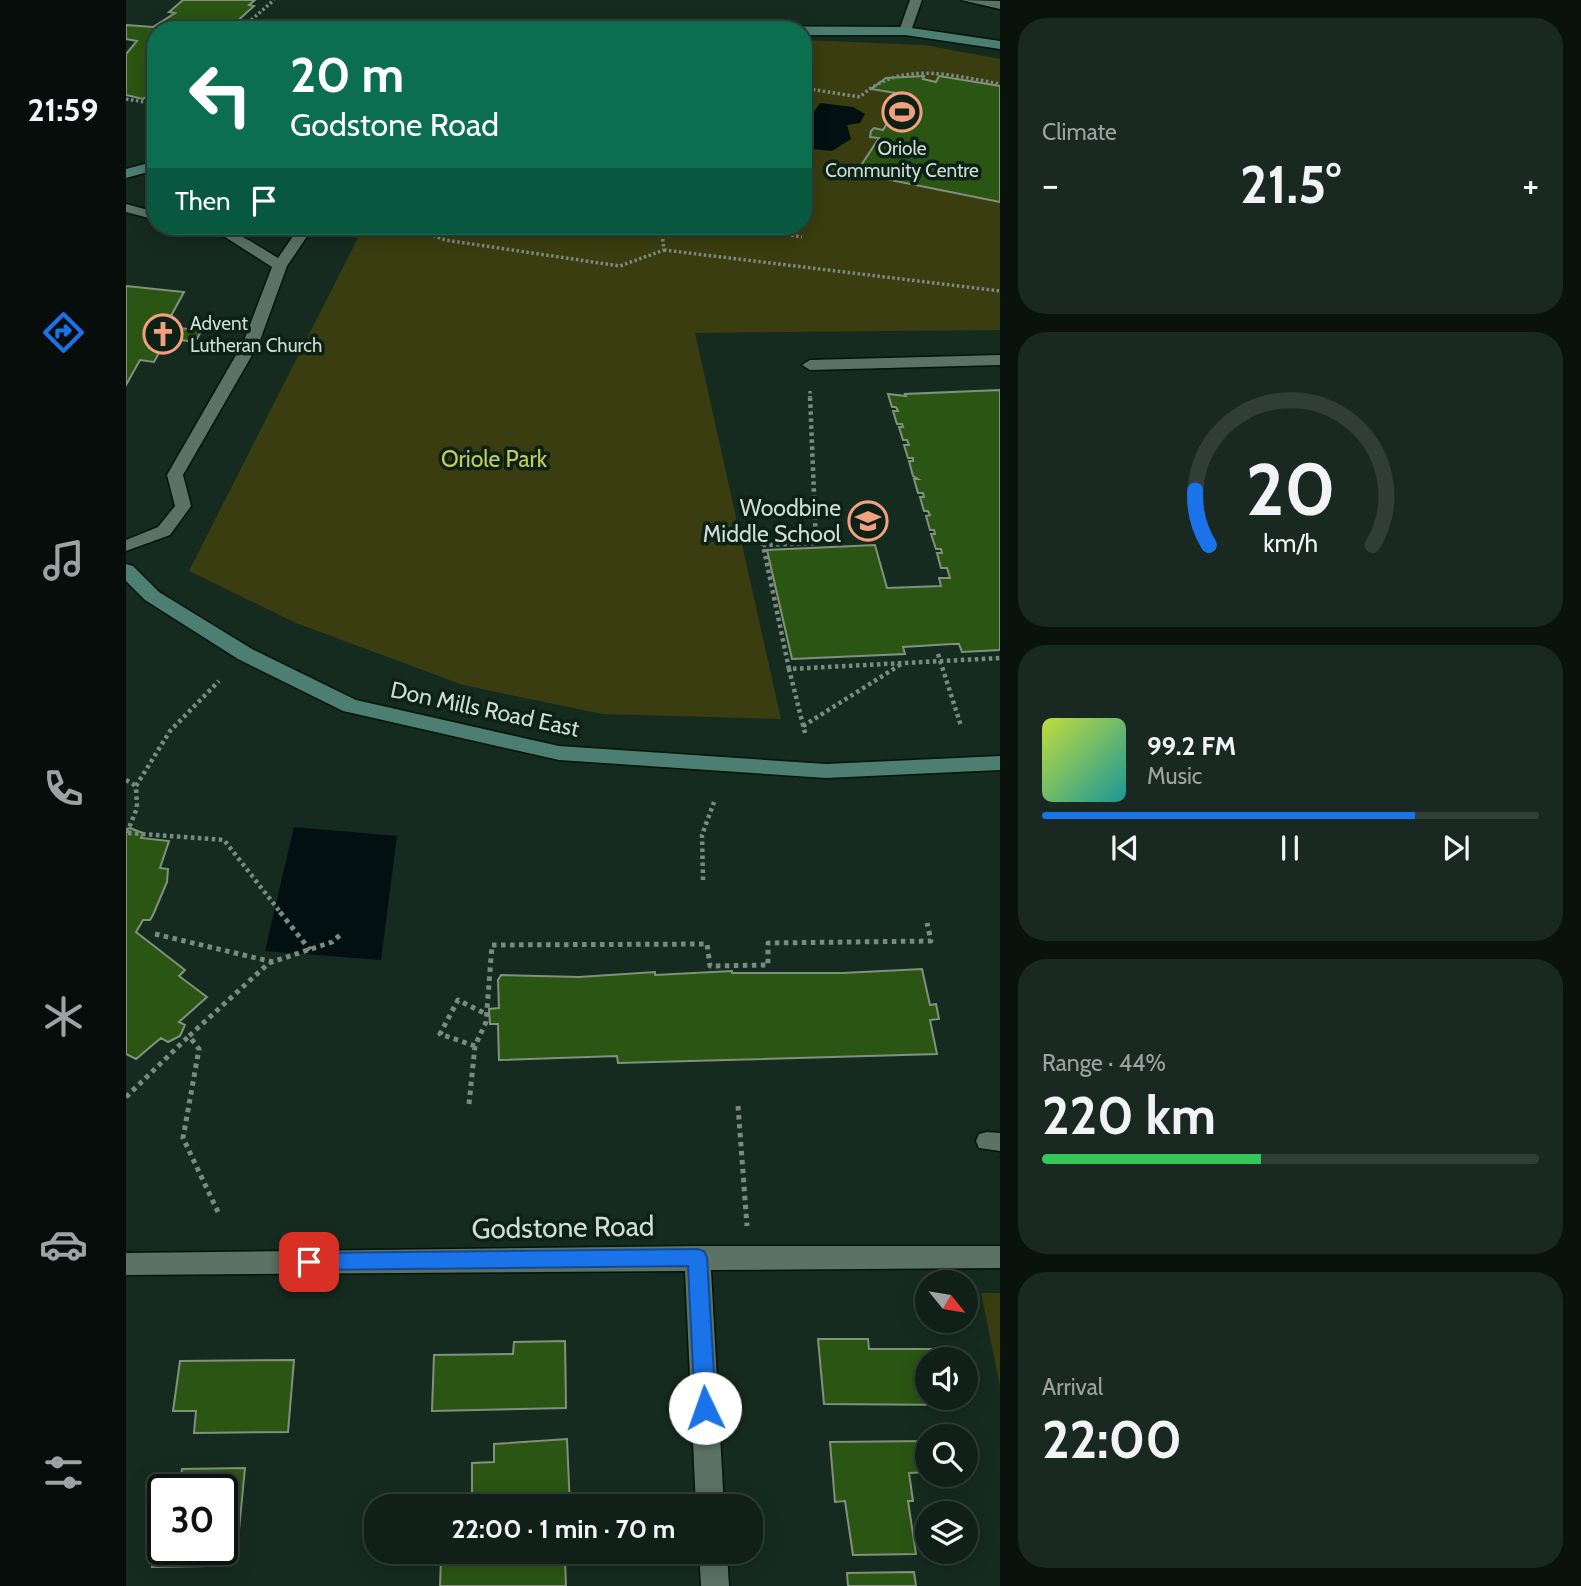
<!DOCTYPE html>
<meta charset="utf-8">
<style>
:root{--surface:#102018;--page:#192821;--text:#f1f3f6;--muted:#9ca3a2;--line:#303e37;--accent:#1a73e8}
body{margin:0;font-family:Cabin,sans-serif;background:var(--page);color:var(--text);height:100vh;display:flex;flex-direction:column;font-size:26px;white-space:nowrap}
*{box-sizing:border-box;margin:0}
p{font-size:23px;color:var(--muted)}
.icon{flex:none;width:38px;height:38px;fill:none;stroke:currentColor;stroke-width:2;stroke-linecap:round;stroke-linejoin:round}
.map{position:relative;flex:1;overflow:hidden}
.side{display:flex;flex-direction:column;gap:18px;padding:18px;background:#09120d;width:581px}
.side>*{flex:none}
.top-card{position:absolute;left:21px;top:21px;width:665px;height:214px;border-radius:28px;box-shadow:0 4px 18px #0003,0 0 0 2px var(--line);background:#0b6e4f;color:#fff;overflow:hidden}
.needle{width:46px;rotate:120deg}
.fabs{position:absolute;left:789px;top:1270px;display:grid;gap:14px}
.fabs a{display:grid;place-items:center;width:63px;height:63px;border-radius:50%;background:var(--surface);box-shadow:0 4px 18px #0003,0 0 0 2px var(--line);font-size:35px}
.speed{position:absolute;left:21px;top:1474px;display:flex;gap:14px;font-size:35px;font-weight:700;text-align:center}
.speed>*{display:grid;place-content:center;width:91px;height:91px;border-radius:50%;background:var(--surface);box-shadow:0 4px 18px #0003,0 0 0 2px var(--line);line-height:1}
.speed .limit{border:4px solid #111;border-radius:10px;background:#fff;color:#111}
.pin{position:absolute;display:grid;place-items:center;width:60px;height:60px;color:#fff;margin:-30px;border-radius:14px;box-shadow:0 4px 10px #0006}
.me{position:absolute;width:77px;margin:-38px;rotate:357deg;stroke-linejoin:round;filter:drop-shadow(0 0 5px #0008)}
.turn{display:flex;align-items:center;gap:24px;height:147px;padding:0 28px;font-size:32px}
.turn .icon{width:91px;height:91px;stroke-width:2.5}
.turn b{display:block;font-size:49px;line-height:60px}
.then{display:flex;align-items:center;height:66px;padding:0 28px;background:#0003;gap:14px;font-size:26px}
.big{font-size:52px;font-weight:700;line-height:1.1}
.side .widget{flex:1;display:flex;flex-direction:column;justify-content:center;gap:10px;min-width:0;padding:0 24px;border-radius:28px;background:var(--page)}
.side .dial{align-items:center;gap:0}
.dial svg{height:182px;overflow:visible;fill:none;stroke:var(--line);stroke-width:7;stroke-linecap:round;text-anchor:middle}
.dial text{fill:var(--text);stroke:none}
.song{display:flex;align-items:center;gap:21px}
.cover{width:84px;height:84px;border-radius:10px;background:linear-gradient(135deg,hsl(70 70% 55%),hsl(180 70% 35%))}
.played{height:7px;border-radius:4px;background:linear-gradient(90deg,var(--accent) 75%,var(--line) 75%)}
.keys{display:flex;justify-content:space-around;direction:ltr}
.heat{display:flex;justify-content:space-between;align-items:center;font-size:38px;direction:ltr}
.charge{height:10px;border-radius:5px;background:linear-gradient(90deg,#34c759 44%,var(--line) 0)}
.trip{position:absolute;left:238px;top:1494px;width:399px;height:70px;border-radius:28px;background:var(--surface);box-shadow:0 4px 18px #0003,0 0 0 2px var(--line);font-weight:700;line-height:70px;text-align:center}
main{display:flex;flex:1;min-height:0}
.dock{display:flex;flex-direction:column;width:126px;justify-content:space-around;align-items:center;background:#060d0a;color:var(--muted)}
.dock .icon{width:49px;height:49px}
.dock .on{color:var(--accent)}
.dock b{font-size:32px;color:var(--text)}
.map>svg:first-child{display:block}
</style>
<main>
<nav class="dock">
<b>21:59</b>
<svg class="icon on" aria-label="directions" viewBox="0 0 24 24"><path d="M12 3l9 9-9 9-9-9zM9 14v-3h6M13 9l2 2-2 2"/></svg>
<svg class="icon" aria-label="music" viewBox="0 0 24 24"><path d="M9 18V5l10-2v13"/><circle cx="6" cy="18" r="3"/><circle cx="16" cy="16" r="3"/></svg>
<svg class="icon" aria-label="phone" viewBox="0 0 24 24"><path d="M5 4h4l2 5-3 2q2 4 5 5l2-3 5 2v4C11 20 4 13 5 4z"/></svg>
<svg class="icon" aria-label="climate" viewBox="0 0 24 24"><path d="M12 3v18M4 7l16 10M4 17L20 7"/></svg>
<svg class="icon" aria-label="car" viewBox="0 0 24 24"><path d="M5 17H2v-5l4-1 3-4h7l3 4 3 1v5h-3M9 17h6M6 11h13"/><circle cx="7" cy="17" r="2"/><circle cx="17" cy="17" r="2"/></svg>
<svg class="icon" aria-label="filters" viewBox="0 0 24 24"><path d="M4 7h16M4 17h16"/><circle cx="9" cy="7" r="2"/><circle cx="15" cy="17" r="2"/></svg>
</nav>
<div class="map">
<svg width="874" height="1586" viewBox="0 0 874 1586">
<rect width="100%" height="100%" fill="#162b20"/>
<path fill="#3a3d0f" d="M 677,40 L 799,45 L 874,59 L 874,330 L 569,333 L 655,719 L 476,714 L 337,685 L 170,623 L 63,571 L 238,226 L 677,226 Z
M 855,1293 L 874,1293 L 874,1386 Z"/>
<path fill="#031012" d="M 694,103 L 727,107 L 739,114 L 734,123 L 721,125 L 725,139 L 706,151 L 677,148 L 677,128 Z
M 168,827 L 271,836 L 255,960 L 139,951 Z"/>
<path fill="#2b5513" stroke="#82917d" stroke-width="2" d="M 57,0 L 129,0 L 123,5 L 128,6 L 108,24 L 102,23 L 95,30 L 30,30 L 30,89 L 17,99 L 0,95 L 0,54 L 11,41 L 0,39 L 0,25 L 27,27 L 49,13 L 43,12 Z
M 798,76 L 797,79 L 810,82 L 813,76 L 874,86 L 874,202 L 730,173 L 753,138 L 744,137 L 745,131 L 748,128 L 757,130 L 769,110 L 766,108 L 771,98 L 767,98 L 770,93 L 745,89 L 760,78 Z
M 0,286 L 58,292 L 39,327 L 76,330 L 69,342 L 33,337 L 31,341 L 26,340 L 23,348 L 35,349 L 28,362 L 14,360 L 0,385 Z
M 874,390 L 874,650 L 836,652 L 833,644 L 826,644 L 777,647 L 779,654 L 666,659 L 641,550 L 749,545 L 761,588 L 815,586 L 813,578 L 824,578 L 821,568 L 815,568 L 811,553 L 816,553 L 815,549 L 810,549 L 805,534 L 809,534 L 808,530 L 804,530 L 800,516 L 804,515 L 802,511 L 798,511 L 794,497 L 798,497 L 797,493 L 792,493 L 788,479 L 792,479 L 787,476 L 783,461 L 787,461 L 787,458 L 782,458 L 778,445 L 783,445 L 781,440 L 777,440 L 773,427 L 777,427 L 776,424 L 771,424 L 767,411 L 772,411 L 770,407 L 766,407 L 762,394 L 780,396 L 779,394 Z
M 4,828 L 17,833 L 15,838 L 43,841 L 34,868 L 42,869 L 41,882 L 27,915 L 24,920 L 17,920 L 10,932 L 59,970 L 53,976 L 81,997 L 53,1022 L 59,1025 L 54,1036 L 42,1042 L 35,1038 L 10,1059 L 0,1054 L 0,829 Z
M 796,969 L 804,1005 L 810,1004 L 813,1019 L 804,1020 L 811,1054 L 492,1063 L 491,1056 L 373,1060 L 372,1024 L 364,1024 L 363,1009 L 373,1008 L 372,980 L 375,975 L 453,977 L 529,972 L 529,975 L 606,971 L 606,973 L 717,973 Z
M 692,1339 L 742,1339 L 743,1349 L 823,1349 L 825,1360 L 802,1360 L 802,1398 L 830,1398 L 831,1405 L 698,1404 Z
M 439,1341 L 440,1408 L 306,1411 L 308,1355 L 387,1354 L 388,1342 Z
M 168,1360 L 162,1432 L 68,1433 L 70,1411 L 47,1411 L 54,1361 Z
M 441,1439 L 444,1507 L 321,1507 L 321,1502 L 346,1502 L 346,1463 L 368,1462 L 368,1444 Z
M 802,1441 L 802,1472 L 783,1473 L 787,1501 L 782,1501 L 790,1554 L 727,1555 L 719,1501 L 709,1502 L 704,1442 Z
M 119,1468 L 112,1540 L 96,1541 L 96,1489 L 53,1489 L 56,1469 Z
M 34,1508 L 37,1508 L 37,1549 L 85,1549 L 83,1566 L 26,1567 Z
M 315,1559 L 439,1559 L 440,1586 L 314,1586 Z
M 788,1572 L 790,1586 L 722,1586 L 721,1573 Z"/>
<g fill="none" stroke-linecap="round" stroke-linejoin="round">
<g stroke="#02130a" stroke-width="3">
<path id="service" d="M 784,0 L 796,0 L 785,31 L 779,35 L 773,31 Z
M 835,0 L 874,1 L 874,9 Z
M 0,204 L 30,212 L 30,220 L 0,212 Z
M 62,226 C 102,224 119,238 152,258 L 174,226 L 188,226 L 161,266 L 133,343 L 57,475 L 65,506 L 44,535 L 0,551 L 0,540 L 32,527 L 49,506 L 41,475 L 117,343 L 146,267 L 99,237 Z
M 874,355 L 874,365 L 684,370 L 676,365 L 684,360 Z
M 861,1132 L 874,1133 L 874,1151 L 853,1148 L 850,1141 L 853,1134 Z"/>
</g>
<g stroke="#02130a" stroke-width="3">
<path id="minor" d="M 571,1246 L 874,1246 L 874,1268 L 585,1270 L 598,1507 L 570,1507 L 559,1271 L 0,1275 L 0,1253 Z
M 573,1552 L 601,1552 L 603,1586 L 575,1586 Z"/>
</g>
<g stroke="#02130a" stroke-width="3">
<path id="secondary" d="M 565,26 L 779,27 L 874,41 L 874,49 L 779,35 L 677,35 L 677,30 L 558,30 Z
M 30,161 L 30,170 L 0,178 L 0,169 Z
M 0,564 L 7,566 L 33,592 L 126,649 L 230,700 L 433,746 L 700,764 L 874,756 L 874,770 L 700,778 L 433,760 L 217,711 L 112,659 L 19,600 L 0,581 Z"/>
</g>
<path stroke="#798a81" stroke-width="3.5" stroke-dasharray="2.5 2.5" stroke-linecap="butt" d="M 114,30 L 148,0
M 677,88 L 734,97 C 774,60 825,75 874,84
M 0,99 L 30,104
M 284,226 L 319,240 L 494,266 L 538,250 L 535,226
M 616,226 L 676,237
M 538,250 L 874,291
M 684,391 L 684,397"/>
<path stroke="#798a81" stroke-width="4.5" stroke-dasharray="3.5 3.5" stroke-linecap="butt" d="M 812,654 L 835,726
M 663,669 L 637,545 L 690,543 L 684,395
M 677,726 L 777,663
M 679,733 L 663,669 L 874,658
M 0,780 L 10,786
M 1,833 L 11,808 L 10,786 L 44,731 L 93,681
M 2,833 L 98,840 L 155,913
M 577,880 L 576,835 L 588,802"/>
<path stroke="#798a81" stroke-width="5" stroke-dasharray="4.5 4.5" stroke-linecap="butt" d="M 154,912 L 184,950
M 29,934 L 147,962
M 349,1046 L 314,1034 L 332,1000 L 360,1014
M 0,1097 L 63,1036
M 343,1104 L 349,1046 L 360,1022 L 366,945 L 581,944 L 584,966 L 642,965 L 642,943 L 805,941 L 801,923
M 612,1106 L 621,1226
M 92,1212 L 57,1138 L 73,1049 L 63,1036 L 143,963 L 206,942 L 214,935"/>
<use href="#service" fill="#5b7265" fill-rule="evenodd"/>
<use href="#minor" fill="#5b7265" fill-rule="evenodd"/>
<use href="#secondary" fill="#4c7e71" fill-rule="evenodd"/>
</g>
<path fill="#1a73e8" stroke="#114b97" stroke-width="2" d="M 571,1249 L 578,1251 L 581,1257 L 590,1408 L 587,1415 L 579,1418 L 572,1415 L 569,1408 L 562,1266 L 183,1270 L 176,1268 L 173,1262 L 176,1256 L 183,1253 Z"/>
<defs>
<g id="stadium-ring" transform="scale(2.0125)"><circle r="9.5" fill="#0d2117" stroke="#f2a07f" stroke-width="1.5"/><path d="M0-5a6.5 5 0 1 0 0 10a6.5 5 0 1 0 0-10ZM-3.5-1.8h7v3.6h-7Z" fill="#f2a07f"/></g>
<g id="church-ring" transform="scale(2.0125)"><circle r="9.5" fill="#0d2117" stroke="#f2a07f" stroke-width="1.5"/><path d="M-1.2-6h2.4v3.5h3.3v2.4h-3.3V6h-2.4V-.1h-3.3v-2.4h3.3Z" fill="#f2a07f"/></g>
<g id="school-ring" transform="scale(2.0125)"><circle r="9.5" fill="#0d2117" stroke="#f2a07f" stroke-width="1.5"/><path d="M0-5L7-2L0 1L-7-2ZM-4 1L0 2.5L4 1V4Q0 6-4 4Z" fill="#f2a07f"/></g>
</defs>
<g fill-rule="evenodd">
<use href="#stadium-ring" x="776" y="112"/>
<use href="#church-ring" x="37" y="334"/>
<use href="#school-ring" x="742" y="521"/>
</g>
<g text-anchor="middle" stroke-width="7" stroke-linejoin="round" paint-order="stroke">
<g font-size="19" fill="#d0ddd5" stroke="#0d2117">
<text x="776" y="155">Oriole<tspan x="776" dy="22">Community Centre</tspan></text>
<text x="64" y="330" text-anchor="start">Advent<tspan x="64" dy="22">Lutheran Church</tspan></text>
</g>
<g font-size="23" fill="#c3cc5c" stroke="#0d2117">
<text x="368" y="467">Oriole Park</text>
</g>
<g font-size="23" fill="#d0ddd5" stroke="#0d2117" text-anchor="end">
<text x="715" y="516">Woodbine<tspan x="715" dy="26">Middle School</tspan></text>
</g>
<g font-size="23" fill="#d0ddd5" stroke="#0d2117">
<text transform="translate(359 709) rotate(12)" y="8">Don Mills Road East</text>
</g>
<g font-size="28" fill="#d0ddd5" stroke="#0d2117">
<text transform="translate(437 1227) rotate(-1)" y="10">Godstone Road</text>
</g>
</g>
</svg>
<div class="fabs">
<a><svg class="needle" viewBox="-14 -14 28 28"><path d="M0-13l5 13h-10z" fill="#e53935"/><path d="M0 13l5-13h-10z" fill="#9ca3a2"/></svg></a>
<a><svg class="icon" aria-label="sound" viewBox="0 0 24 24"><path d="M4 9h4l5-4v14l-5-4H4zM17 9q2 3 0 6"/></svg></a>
<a><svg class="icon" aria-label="search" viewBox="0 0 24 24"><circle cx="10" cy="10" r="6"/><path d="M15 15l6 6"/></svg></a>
<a><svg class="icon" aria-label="layers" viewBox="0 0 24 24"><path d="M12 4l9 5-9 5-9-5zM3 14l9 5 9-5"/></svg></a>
</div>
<div class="speed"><div class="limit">30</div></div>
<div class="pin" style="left:183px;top:1262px;background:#d93025"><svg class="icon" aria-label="arrive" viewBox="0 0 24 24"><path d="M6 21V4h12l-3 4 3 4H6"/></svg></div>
<svg class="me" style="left:579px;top:1408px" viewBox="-20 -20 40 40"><circle r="19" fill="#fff"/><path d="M0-13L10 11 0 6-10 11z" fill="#1a73e8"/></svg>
<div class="trip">22:00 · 1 min · 70 m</div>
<div class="top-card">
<div class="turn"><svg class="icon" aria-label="left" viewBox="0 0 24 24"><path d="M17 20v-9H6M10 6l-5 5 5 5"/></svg><div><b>20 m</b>Godstone Road</div></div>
<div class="then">Then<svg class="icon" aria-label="arrive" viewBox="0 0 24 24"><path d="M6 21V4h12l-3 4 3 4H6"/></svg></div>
</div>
</div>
<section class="side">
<div class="widget"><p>Climate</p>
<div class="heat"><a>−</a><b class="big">21.5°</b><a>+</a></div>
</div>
<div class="widget dial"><svg viewBox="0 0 100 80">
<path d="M14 69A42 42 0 1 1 86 69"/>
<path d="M14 69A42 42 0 0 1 8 45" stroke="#1a73e8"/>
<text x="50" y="56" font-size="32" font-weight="700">20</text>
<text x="50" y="72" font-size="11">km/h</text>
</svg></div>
<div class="widget">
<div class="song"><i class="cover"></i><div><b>99.2 FM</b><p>Music</p></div></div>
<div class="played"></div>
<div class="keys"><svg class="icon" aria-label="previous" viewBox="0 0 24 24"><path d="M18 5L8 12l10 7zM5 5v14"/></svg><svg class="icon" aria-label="pause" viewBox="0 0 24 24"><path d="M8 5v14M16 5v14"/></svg><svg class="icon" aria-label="next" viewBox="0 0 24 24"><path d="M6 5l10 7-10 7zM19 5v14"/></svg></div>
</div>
<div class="widget"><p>Range · 44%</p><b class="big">220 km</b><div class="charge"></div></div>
<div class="widget"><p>Arrival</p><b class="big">22:00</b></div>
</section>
</main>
